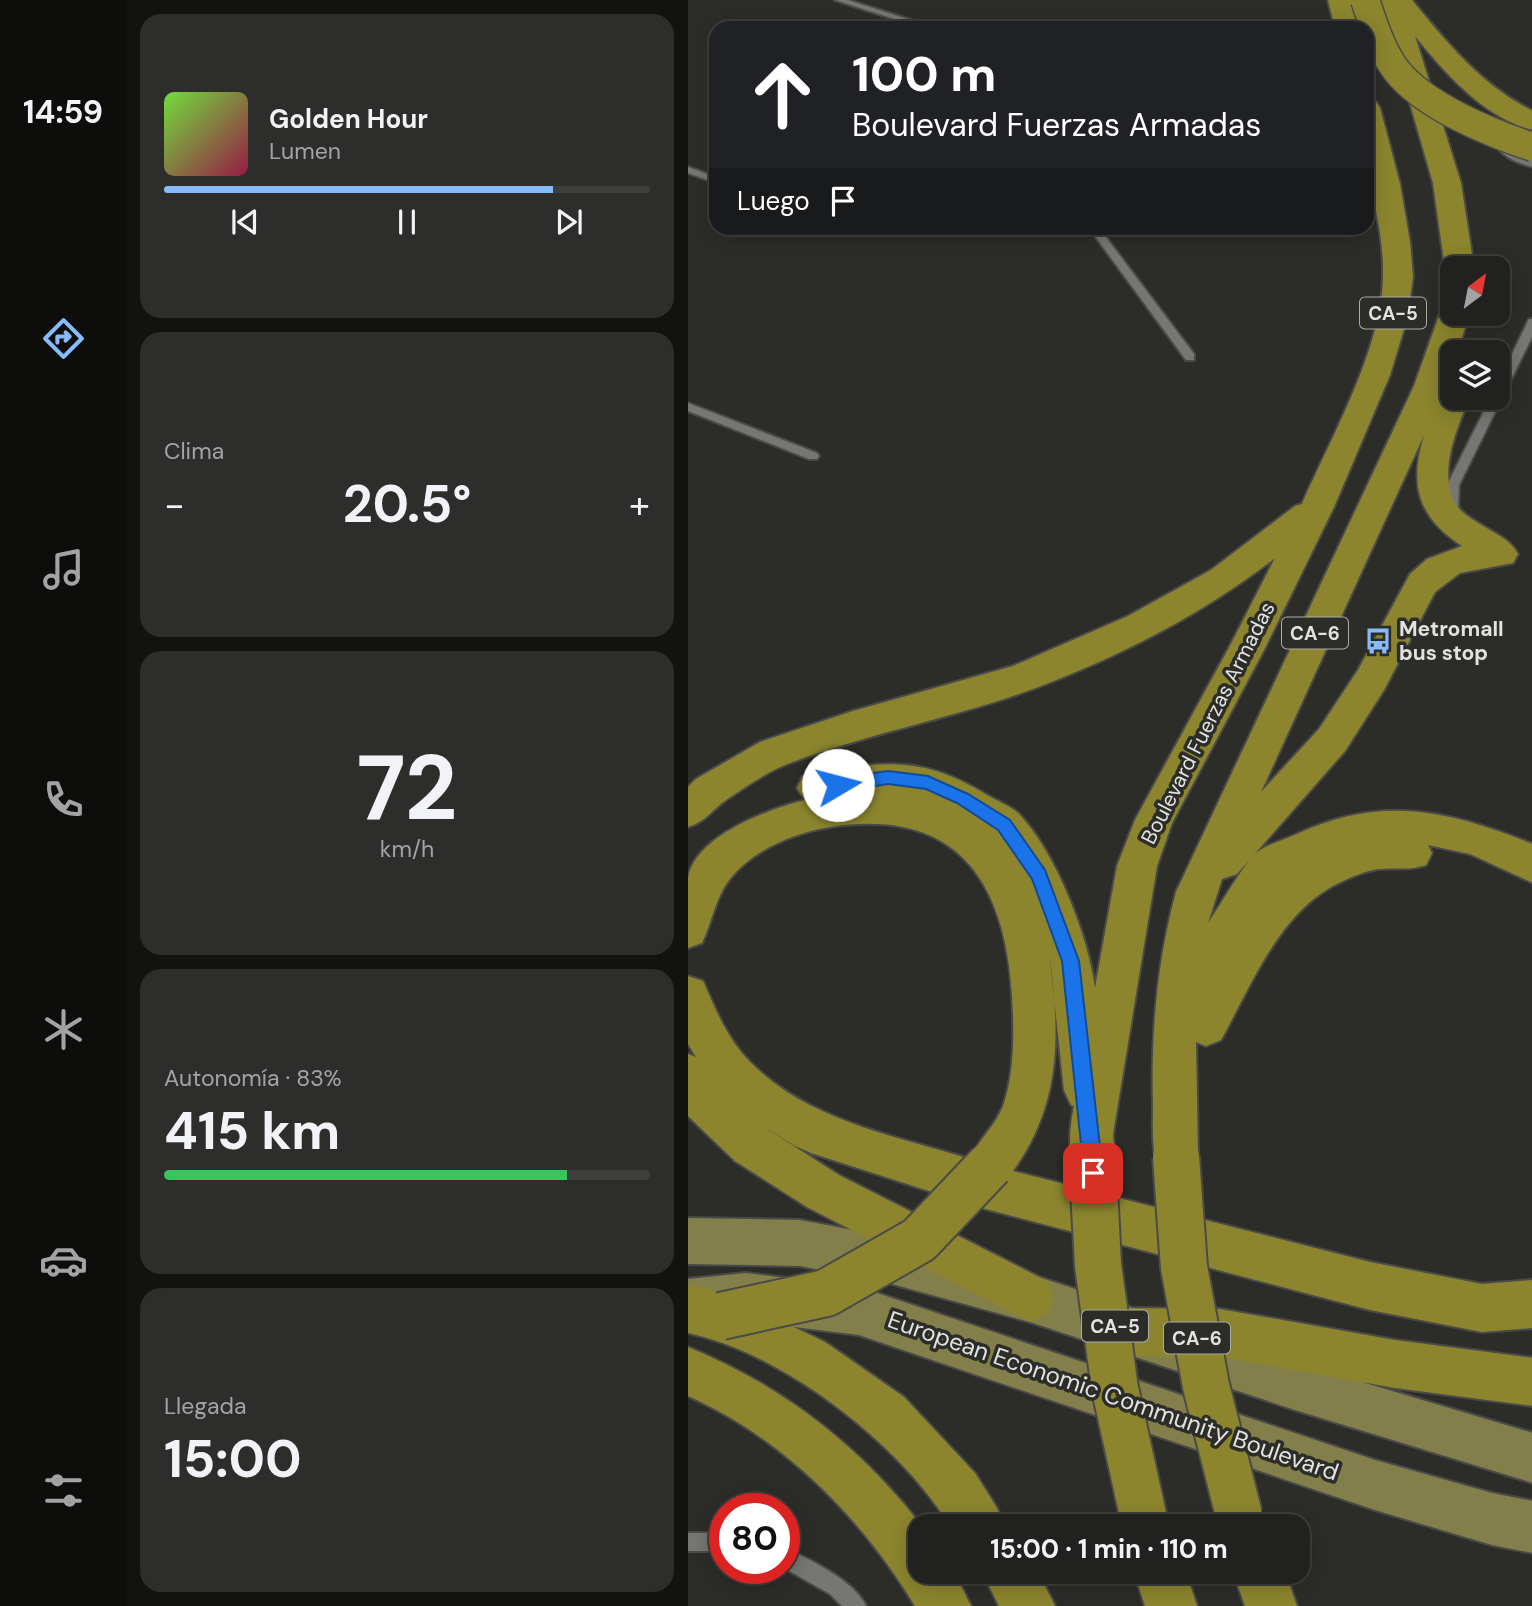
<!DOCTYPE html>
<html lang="es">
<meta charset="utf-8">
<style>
:root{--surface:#21211f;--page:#2d2e2c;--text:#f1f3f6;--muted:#a2a3a4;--line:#3e3e3d;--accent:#87bbfc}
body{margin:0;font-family:"DM Sans",sans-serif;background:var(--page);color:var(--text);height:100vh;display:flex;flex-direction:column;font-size:26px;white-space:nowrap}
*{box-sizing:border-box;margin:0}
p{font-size:23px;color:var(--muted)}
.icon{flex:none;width:38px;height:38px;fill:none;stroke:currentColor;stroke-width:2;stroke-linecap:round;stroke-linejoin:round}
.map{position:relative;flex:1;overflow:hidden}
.sheet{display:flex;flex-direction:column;gap:14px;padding:14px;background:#121211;width:562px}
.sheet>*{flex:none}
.banner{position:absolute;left:21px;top:21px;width:665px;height:214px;border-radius:21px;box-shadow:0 4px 18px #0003,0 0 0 2px var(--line);background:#202124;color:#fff;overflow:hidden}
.needle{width:46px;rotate:32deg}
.buttons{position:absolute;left:752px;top:256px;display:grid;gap:14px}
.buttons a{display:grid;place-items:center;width:70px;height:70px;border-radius:14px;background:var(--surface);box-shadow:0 4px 18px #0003,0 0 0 2px var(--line);font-size:35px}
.speed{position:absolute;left:21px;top:1493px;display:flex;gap:14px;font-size:35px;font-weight:700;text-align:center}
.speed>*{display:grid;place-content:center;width:91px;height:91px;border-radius:50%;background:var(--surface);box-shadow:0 4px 18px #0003,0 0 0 2px var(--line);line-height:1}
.speed .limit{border:10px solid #d22;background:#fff;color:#111}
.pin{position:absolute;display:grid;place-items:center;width:60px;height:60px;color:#fff;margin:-30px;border-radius:14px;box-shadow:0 4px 10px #0006}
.me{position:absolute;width:77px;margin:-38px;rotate:82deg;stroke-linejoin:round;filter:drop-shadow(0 0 5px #0008)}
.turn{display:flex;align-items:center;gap:24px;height:147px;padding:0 28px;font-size:32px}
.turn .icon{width:91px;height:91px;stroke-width:2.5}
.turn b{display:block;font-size:49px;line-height:60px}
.then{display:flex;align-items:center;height:66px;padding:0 28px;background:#0003;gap:14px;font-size:26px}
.big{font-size:52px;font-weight:700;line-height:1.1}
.sheet .widget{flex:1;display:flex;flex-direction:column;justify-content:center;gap:10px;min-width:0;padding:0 24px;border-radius:21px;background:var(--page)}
.sheet .dial{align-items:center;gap:0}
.dial b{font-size:91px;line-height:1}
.song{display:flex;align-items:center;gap:21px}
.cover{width:84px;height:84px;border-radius:10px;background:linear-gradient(135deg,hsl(100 70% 55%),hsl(340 70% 35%))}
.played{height:7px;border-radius:4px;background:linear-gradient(90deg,var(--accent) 80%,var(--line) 80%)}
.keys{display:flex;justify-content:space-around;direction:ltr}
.heat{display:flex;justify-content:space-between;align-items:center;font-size:38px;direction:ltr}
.charge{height:10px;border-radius:5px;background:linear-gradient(90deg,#34c759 83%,var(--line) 0)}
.trip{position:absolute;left:220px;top:1514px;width:402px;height:70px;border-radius:21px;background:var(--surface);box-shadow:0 4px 18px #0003,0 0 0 2px var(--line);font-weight:700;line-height:70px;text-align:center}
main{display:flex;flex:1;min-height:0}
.menu{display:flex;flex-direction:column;width:126px;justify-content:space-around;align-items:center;background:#0d0d0c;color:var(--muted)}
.menu .icon{width:49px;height:49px}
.menu .selected{color:var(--accent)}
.menu b{font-size:32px;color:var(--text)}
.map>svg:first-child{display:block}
</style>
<main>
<nav class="menu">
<b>14:59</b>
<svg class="icon selected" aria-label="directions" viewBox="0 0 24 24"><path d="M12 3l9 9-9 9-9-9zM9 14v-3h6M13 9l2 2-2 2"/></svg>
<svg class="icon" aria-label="music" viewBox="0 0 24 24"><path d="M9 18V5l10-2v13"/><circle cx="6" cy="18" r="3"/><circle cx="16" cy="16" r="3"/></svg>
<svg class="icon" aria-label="phone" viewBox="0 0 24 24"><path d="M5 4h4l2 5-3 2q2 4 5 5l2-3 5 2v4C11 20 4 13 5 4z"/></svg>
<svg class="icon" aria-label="climate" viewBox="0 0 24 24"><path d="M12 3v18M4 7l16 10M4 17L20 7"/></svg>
<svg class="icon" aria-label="car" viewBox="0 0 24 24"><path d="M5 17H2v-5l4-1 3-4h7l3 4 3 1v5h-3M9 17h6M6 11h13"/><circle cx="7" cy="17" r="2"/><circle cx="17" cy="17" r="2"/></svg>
<svg class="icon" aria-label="filters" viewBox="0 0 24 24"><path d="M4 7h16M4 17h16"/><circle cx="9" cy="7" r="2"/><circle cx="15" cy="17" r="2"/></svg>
</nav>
<section class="sheet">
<div class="widget">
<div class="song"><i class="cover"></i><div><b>Golden Hour</b><p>Lumen</p></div></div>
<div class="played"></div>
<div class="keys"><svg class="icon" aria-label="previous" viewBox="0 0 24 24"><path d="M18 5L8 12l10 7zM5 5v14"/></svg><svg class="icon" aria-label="pause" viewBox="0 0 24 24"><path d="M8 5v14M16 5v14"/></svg><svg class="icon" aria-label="next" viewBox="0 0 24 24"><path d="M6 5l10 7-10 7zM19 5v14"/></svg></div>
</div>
<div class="widget"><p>Clima</p>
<div class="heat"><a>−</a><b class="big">20.5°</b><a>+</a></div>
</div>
<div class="widget dial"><b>72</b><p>km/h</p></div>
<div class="widget"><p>Autonomía · 83%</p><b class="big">415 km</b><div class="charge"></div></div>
<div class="widget"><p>Llegada</p><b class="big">15:00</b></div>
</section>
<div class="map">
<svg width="845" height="1606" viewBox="0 0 845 1606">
<rect width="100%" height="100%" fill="#2c2c29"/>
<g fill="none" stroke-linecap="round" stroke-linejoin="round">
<g stroke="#4a4a48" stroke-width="4">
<path id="lane" d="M 147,0 L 160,0 L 248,28 L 234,28 Z
M 845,119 L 845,125 L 818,133 L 814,139 L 822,150 L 845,161 L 845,167 C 826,162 812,156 804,139 L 811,129 Z
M 0,167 L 28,177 L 28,183 L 0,173 Z
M 401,228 L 411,228 L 506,354 L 506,360 L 498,360 Z
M 841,319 L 845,319 L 845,335 L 771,485 L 770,513 L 764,517 L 760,516 L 759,485 L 803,397 L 810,397 L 810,383 Z
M 0,403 L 129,453 L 131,456 L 129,459 L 121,459 L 0,411 Z
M 0,1533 L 37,1533 L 37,1551 L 0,1551 Z
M 96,1548 C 120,1558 167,1581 178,1606 L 154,1606 L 142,1594 L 96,1568 Z"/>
</g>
<g stroke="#4a4a48" stroke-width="4">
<path id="primary" d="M 0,1218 L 112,1220 L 197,1236 L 342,1274 L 607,1362 L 845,1433 L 845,1483 L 607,1410 L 342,1322 L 197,1282 L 112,1266 L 0,1264 Z
M 58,1273 L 171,1287 L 687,1460 L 804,1493 L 845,1501 L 845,1553 L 804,1545 L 687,1510 L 171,1335 L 58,1321 L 0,1327 L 0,1279 Z"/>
</g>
<g stroke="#4a4a48" stroke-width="4">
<path id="highway" d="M 640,0 L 664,0 L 671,28 L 647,28 Z
M 692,0 L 724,0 C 759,43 794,86 845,111 L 845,130 C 796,118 757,73 727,36 L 773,183 L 786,268 L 765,268 L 765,275 L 757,268 L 745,183 Z
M 679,100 L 688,102 L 692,108 L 712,184 L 722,242 L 725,277 L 719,319 L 702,375 L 646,507 L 577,648 L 484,823 L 469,866 L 425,1134 L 426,1150 L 420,1166 L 404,1172 L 388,1166 C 379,1144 382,1128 386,1106 L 383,1105 L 376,1090 L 362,961 L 362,959 C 372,1037 373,1104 325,1171 L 682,1262 L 794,1284 L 845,1280 L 845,1328 L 794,1332 L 682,1310 L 294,1208 L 123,1153 L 107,1146 L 70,1123 L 151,1175 L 359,1281 L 366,1298 L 359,1315 L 342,1322 L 119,1207 L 47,1161 L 0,1116 L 0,1054 L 8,1057 L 0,1044 L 0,976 L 15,981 C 26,1006 36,1031 53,1052 C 110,1119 202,1134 282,1159 C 291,1138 311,1123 317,1100 C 327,1066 326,1029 324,995 C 317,879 267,807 142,827 C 106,833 64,850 41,880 C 27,899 24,922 14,943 L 0,948 C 0,926 0,900 0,878 C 7,836 81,809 117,800 L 109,788 L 114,777 C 130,771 145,770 162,767 C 217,760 250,765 299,795 C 309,801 323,806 331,814 C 368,853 400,936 407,988 L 429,866 L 447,820 L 544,642 L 587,558 C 515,614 431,657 345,689 C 266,718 182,733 102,763 C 80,771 57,787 38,800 C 24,810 17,822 0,827 L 0,787 L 8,779 L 72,742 L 165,711 L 325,666 L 440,616 L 523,570 L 607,506 L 614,504 C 643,438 695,347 695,275 C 696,237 685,201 679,164 C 676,144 679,121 679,100 Z
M 765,304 L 765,313 L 782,313 L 769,352 L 765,352 L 765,364 L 756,389 L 765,387 L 765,397 L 782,397 C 769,427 750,472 767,503 C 772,512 784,519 792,524 C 806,533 822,539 830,554 L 825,563 L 772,573 L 747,592 L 696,690 L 657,751 L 549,874 L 534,879 L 520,923 C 530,909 558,860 569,852 C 580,844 596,840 609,834 C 693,795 759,810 842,843 L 845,844 L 845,883 L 782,854 L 740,845 L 744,853 L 738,865 C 721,871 707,867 690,869 C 679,871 665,876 655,881 C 593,908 564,984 533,1040 L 518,1046 L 508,1042 L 510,1157 L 504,1173 L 488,1179 L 472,1173 C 463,1151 465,1128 465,1104 C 463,1032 469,962 488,892 L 726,386 L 752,313 L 756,306 ZM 736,435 C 721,486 730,517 774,546 L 739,559 L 722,574 L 670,670 L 631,729 L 573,792 Z
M 0,1285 L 33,1292 L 137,1342 L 216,1397 L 287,1473 L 309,1508 L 317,1526 L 262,1526 C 211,1443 95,1353 0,1333 Z
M 442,1308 L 532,1309 L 707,1340 L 845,1358 L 845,1406 L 707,1388 L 532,1357 L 442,1356 L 425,1349 L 418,1332 L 425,1315 Z
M 0,1347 C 95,1386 171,1445 234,1526 L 233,1572 L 266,1572 L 283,1606 L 227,1606 C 174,1518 95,1438 0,1396 Z
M 294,1572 L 350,1572 L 367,1606 L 311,1606 Z
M 446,1572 L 498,1572 L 509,1606 L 457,1606 Z
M 545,1572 L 597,1572 L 609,1606 L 557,1606 Z"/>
</g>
<use href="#lane" fill="#767673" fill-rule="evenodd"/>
<use href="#primary" fill="#837f4a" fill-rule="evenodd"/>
<use href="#highway" fill="#8c852e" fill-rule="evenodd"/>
<g stroke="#4a4a48" stroke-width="31" stroke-linecap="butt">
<path id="highway-bridge-far1" d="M 677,0 C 685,23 693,50 708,70 C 736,106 802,133 845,147"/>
</g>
<g stroke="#4a4a48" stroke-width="50" stroke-linecap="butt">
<path id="highway-bridge" d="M 404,1150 L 410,1265 L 427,1389 L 457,1524
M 488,1157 L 496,1267 L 518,1386 L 551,1515
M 33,1316 L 138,1293 L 231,1240 L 302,1165"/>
</g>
<use href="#highway-bridge-far1" stroke="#8c852e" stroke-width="28"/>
<use href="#highway-bridge" stroke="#8c852e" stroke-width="46"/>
</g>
<path fill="#1a73e8" stroke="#114b97" stroke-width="2" d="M 200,771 L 240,776 L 280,794 L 322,820 L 357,870 L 391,961 L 415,1173 L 412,1180 L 405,1182 L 399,1180 L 396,1173 L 374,961 L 344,879 L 310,830 L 269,803 L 238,789 L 200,784 L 150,792 L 144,790 L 142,785 L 144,780 L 150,778 Z"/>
<defs>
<g id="bus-bare" transform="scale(2.1)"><path d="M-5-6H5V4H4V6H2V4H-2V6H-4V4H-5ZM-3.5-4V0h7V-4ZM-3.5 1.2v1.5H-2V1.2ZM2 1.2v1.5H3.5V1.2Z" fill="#87bbfc" stroke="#2c2c29" stroke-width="2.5" paint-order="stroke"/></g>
</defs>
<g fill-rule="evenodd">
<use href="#bus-bare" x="690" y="641"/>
</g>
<g text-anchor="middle" stroke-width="7" stroke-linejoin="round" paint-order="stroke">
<g fill="#2c2c29" stroke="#ababa9" stroke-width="2">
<rect x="672" y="297.5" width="66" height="31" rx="5"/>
<rect x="594" y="617.5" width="66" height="31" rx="5"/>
<rect x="394" y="1310.5" width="66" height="31" rx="5"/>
<rect x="476" y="1322.5" width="66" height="31" rx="5"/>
</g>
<g font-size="19" font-weight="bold" fill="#e2e2e0">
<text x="705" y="320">CA-5</text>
<text x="627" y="640">CA-6</text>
<text x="427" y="1333">CA-5</text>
<text x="509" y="1345">CA-6</text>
</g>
<g font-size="21" font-weight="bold" fill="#e2e2e0" stroke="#2c2c29" text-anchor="start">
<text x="711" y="636">Metromall<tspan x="711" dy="24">bus stop</tspan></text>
</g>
<g font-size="21" fill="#e2e2e0" stroke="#2c2c29">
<text transform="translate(520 723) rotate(-63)" y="7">Boulevard Fuerzas Armadas</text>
</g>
<g font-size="24" fill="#e2e2e0" stroke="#2c2c29">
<text transform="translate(425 1396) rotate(19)" y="8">European Economic Community Boulevard</text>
</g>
</g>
</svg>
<div class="buttons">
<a><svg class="needle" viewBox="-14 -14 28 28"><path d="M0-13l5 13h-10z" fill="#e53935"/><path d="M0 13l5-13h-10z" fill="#a2a3a4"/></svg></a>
<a><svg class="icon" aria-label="layers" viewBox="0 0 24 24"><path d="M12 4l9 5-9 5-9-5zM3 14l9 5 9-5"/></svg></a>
</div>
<div class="speed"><div class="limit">80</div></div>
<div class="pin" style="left:405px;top:1173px;background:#d93025"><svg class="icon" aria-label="arrive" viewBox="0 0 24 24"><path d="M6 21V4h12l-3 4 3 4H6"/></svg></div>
<svg class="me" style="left:150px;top:785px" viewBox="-20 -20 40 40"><circle r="19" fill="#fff"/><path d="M0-13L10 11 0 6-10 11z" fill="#1a73e8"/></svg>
<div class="trip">15:00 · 1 min · 110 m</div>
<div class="banner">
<div class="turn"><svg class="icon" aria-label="ahead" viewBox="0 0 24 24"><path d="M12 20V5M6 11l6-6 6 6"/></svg><div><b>100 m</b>Boulevard Fuerzas Armadas</div></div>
<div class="then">Luego<svg class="icon" aria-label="arrive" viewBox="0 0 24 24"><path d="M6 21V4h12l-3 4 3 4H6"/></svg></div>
</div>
</div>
</main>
